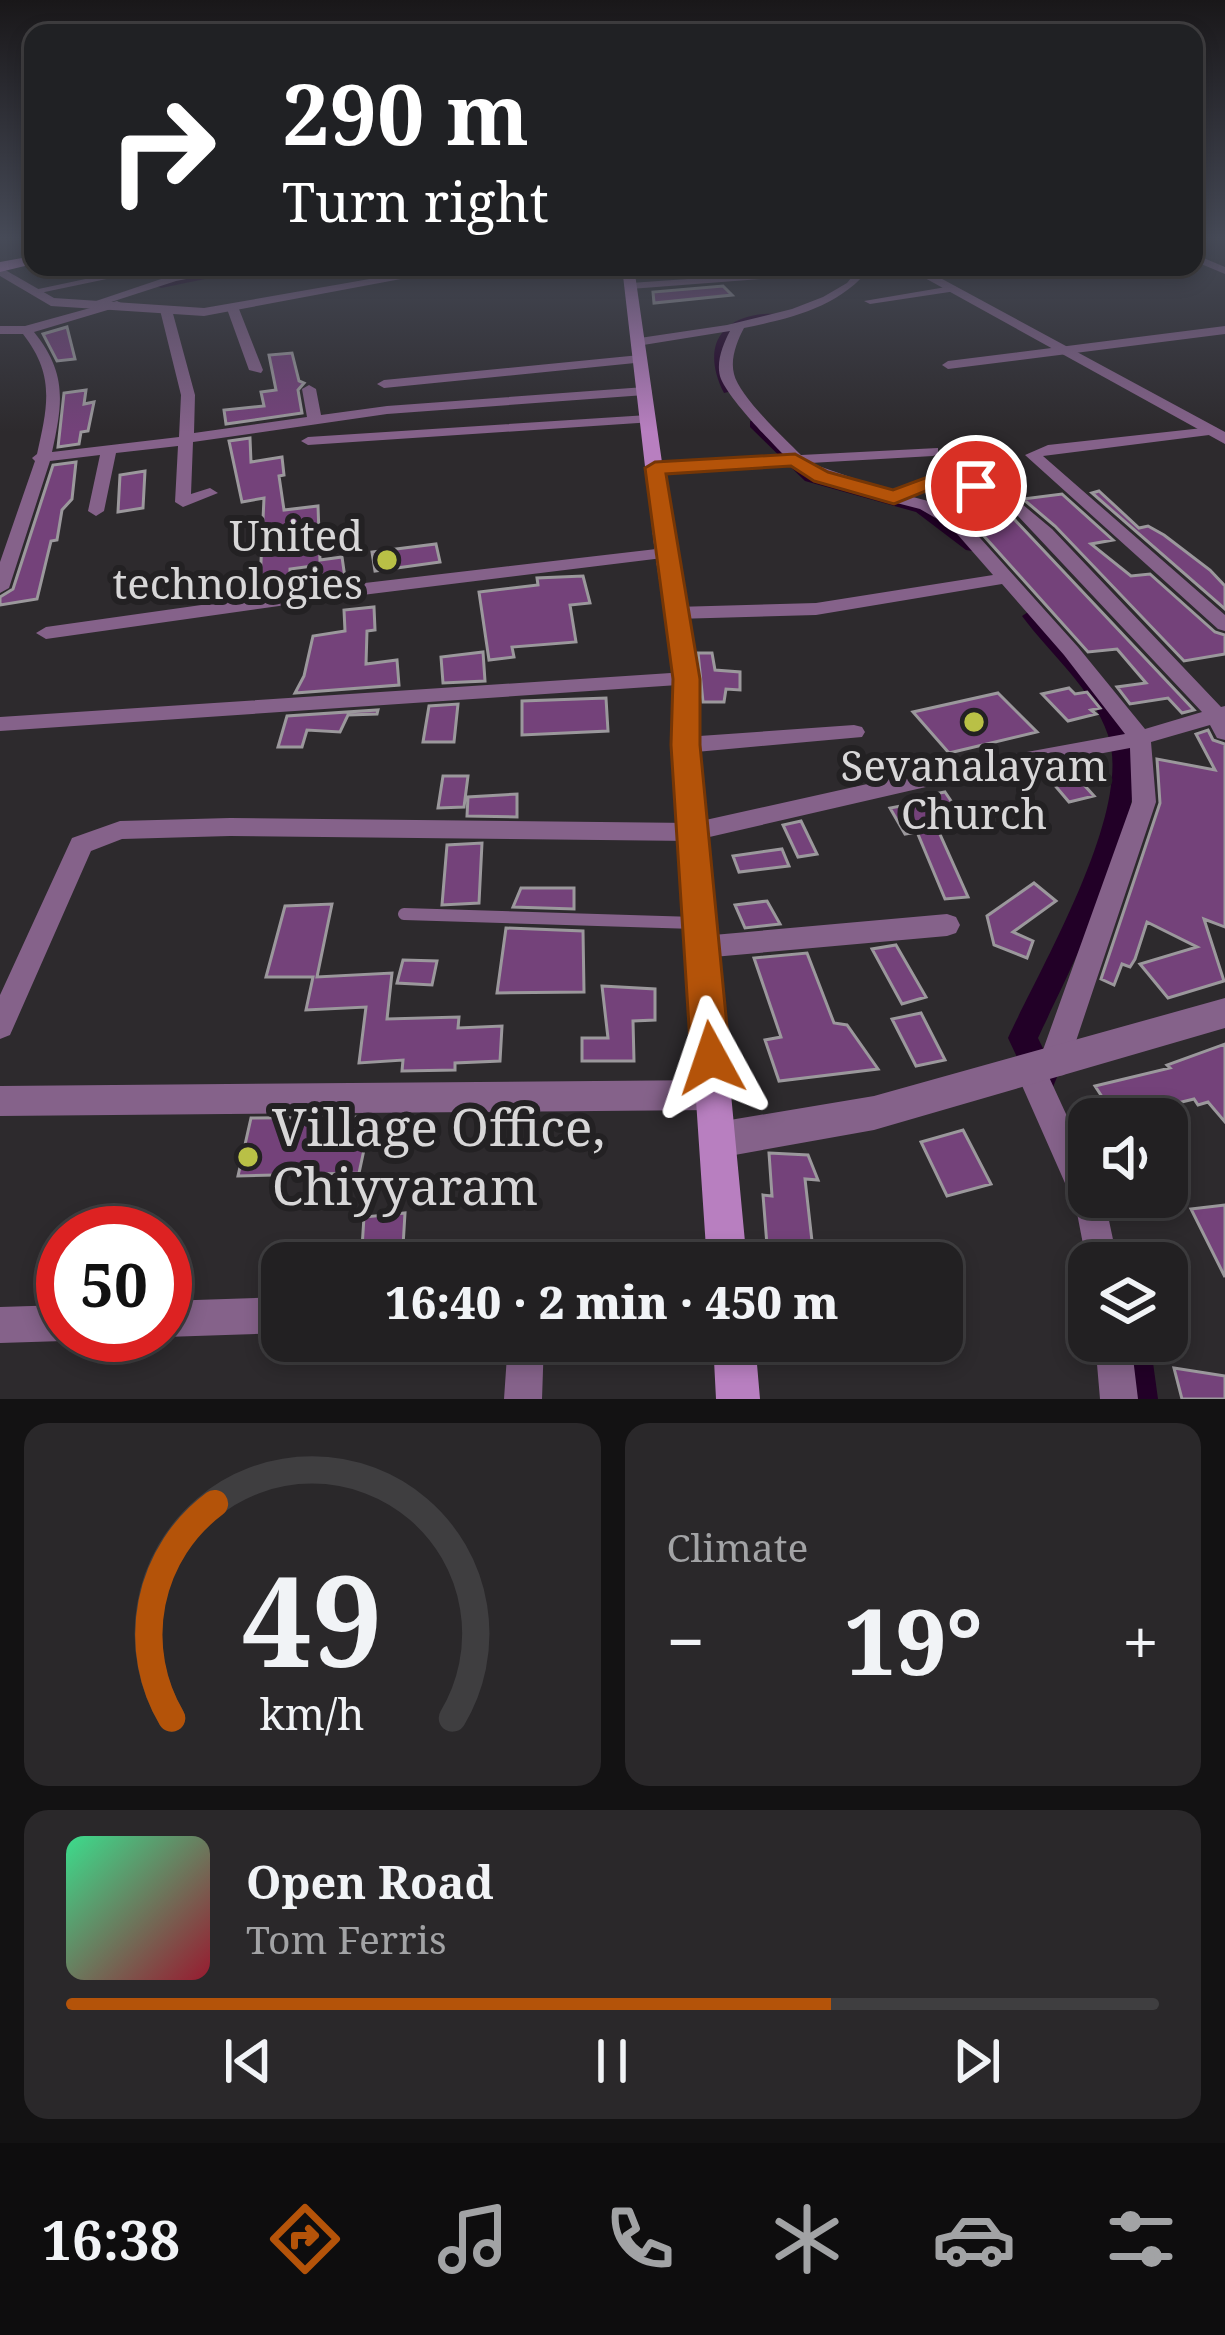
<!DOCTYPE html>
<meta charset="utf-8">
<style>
:root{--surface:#222022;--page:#2a282a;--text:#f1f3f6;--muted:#a2a3a5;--line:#3f3e40;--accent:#b45309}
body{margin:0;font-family:"Noto Serif",serif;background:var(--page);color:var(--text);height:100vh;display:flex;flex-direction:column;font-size:45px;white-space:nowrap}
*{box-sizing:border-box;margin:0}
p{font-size:39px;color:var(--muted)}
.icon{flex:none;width:66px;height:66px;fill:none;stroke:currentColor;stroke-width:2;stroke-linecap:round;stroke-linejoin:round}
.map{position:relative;height:1399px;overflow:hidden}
.drawer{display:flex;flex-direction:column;gap:24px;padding:24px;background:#131213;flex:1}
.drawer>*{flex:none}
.hud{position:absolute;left:24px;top:24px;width:1179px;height:252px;border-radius:24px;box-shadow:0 6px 18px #0003,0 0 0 3px var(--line);background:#202124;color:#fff;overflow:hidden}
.tools{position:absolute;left:1068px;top:1098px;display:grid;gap:24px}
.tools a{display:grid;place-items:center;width:120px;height:120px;border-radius:24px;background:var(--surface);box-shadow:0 6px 18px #0003,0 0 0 3px var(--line);font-size:60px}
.speed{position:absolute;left:36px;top:1206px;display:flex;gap:24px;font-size:60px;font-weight:700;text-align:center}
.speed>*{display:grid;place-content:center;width:156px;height:156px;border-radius:50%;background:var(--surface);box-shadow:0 6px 18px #0003,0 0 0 3px var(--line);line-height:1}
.speed .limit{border:18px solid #d22;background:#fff;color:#111}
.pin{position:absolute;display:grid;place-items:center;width:102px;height:102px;color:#fff;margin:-51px;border:6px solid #fff;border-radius:50%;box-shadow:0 3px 12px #0007}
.me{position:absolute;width:132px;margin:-66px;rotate:355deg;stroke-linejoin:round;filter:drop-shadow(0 0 9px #0008)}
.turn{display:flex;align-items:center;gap:42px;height:252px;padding:0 60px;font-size:54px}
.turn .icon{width:156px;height:156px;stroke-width:2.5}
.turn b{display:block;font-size:84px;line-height:102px}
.big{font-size:90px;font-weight:800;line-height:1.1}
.drawer .card{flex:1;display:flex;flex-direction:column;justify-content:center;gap:18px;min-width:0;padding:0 42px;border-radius:24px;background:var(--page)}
.drawer .dial{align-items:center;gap:0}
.dial svg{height:312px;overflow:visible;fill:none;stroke:var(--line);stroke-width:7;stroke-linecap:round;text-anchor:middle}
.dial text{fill:var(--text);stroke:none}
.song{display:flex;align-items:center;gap:36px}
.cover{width:144px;height:144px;border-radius:18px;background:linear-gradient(135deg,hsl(150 70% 55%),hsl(350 70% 35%))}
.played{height:12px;border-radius:6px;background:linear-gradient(90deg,var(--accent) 70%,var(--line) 70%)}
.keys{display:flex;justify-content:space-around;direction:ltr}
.heat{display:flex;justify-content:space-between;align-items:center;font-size:66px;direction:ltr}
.drawer .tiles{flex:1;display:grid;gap:24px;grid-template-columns:1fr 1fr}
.card:last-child{grid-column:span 2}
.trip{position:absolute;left:261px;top:1242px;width:702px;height:120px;border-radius:24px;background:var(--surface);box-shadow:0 6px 18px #0003,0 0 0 3px var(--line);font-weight:800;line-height:120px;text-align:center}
.tabs{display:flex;height:192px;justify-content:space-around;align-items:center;background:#0e0d0e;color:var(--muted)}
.tabs .icon{width:84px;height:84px}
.tabs .selected{color:var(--accent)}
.tabs b{font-size:54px;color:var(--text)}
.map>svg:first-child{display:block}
</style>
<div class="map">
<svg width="1225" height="1399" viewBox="0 0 1225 1399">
<rect width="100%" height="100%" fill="#2d2a2d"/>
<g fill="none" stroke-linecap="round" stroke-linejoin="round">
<path fill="#220027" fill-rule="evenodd" d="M 242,267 L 265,267 L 161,288 L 155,285 Z
M 779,314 L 779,320 L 748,323 L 733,333 L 728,361 L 736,390 L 724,393 C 698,342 726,311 779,314 Z
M 750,421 L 760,421 L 817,475 L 928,506 L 981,546 L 972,551 L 966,550 L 916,512 L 805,481 L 750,427 Z
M 1031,610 L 1038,612 C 1071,651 1115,689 1131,739 C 1154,810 1069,971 1038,1038 L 1057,1077 L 1053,1087 L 1042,1091 L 1031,1087 L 1008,1038 C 1040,968 1134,810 1108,735 C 1092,688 1051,655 1022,616 Z
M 1114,1341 L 1150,1341 L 1158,1399 L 1120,1399 Z"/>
</g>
<path fill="#74427a" stroke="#9b989c" stroke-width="3" d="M 723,286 L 732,295 L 654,303 L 653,292 Z
M 67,327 L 75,359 L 57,361 L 43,334 Z
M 292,353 L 299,381 L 304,383 L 298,390 L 302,413 L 226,424 L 224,410 L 264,406 L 261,392 L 276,390 L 269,355 Z
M 86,390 L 84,404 L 94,402 L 88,431 L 81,432 L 79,444 L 58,447 L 64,393 Z
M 250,438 L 251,462 L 282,457 L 284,475 L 279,476 L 284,510 L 318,506 L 320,560 L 342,557 L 345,578 L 321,577 L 320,565 L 290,569 L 290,579 L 260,583 L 264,498 L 242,502 L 229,441 Z
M 76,462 L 72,499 L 62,510 L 57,540 L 51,541 L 37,599 L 0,605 L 0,597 L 13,589 L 53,465 Z
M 145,471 L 143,508 L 118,512 L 120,475 Z
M 1099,491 L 1139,528 L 1148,526 L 1164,535 L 1210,570 L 1225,586 L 1225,609 L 1092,493 Z
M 1062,494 L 1113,540 L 1091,544 L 1131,576 L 1150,574 L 1215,632 L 1225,635 L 1225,654 L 1184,661 L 1055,526 L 1023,499 Z
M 997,508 L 1014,519 L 1194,710 L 1182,713 L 1168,698 L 1130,704 L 1117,687 L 1146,683 L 1117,649 L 1088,652 L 966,516 Z
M 436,544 L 440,562 L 375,571 L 372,552 Z
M 583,576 L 590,603 L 570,605 L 576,642 L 512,647 L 514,657 L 489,660 L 479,592 L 538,585 L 537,578 Z
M 374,607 L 375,630 L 367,631 L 366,664 L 397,660 L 399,685 L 295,693 L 304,676 L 313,636 L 345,631 L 344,610 Z
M 483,652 L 485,681 L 443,683 L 441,657 Z
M 698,653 L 712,653 L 715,670 L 740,672 L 740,690 L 726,689 L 724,702 L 703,702 Z
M 1069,688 L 1075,694 L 1087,692 L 1100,708 L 1091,710 L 1096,714 L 1068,721 L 1042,694 Z
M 998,693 L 1037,732 L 949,753 L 913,712 Z
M 606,698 L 608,731 L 522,735 L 522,701 Z
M 458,704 L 454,742 L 423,742 L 429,706 Z
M 378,710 L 377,714 L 348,715 L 340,732 L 307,730 L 302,747 L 278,747 L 287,716 Z
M 1208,730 L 1213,740 L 1225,744 L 1225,927 L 1204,919 L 1224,981 L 1168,998 L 1140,964 L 1197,947 L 1147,922 L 1135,959 L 1130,967 L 1122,964 L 1114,985 L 1101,979 L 1160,803 L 1157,759 L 1215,770 L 1196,734 Z
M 1066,765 L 1094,796 L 1069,802 L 1041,769 Z
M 443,776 L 468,776 L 464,807 L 438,808 Z
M 945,792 L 968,826 L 939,832 L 968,897 L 945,899 L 917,832 L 905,834 L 890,808 L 922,802 L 919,797 Z
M 517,794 L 517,817 L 467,816 L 468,797 Z
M 801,821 L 817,854 L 798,857 L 783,825 Z
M 482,843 L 479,903 L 442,905 L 447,845 Z
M 782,849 L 789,866 L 739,872 L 733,856 Z
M 1034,883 L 1056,901 L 1013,932 L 1033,941 L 1027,958 L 994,945 L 987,916 Z
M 521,888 L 574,888 L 574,909 L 513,907 Z
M 767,901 L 780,924 L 745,928 L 735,905 Z
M 332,904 L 317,977 L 392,973 L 387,1019 L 459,1017 L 458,1028 L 502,1026 L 500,1061 L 455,1063 L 455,1070 L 402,1071 L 403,1060 L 359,1063 L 366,1007 L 306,1010 L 313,977 L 266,977 L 285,906 Z
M 506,928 L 583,931 L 584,992 L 497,993 Z
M 896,945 L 926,997 L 902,1004 L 872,949 Z
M 807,953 L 834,1023 L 847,1025 L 878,1069 L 779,1081 L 765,1040 L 781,1037 L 754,958 Z
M 403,960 L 437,961 L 432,985 L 397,983 Z
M 602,986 L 655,989 L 655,1020 L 633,1021 L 634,1061 L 582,1061 L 582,1038 L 608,1038 Z
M 921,1013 L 945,1060 L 916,1066 L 892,1019 Z
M 1225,1044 L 1225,1122 L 1208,1102 L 1198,1105 L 1194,1099 L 1116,1118 L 1095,1086 L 1170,1068 L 1167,1065 Z
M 371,1117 L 359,1173 L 238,1176 L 251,1118 Z
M 963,1130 L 991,1184 L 947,1196 L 921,1142 Z
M 769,1153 L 808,1155 L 818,1180 L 805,1179 L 814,1259 L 768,1258 L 763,1195 L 772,1196 Z
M 1225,1205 L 1225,1277 L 1191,1209 Z
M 405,1213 L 402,1263 L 361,1263 L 364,1217 Z
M 1174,1368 L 1225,1376 L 1225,1399 L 1182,1399 Z"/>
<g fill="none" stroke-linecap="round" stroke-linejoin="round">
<path stroke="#85628a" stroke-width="12" d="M 404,914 L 695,923"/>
<path fill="#85628a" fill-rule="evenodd" d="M 1194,254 L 1225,267 L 1225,274 L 1194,261 Z
M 142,267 L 164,267 L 35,294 L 29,291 Z
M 222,267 L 247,267 L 176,281 L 105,304 L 117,301 L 123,304 L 121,306 L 34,332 C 67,373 63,402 52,452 L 179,437 L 181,395 L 160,310 L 166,307 L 172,310 L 195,395 L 194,433 L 307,417 L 302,389 L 309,385 L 316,389 L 321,415 L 387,406 L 645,387 L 652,391 L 645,395 L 387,414 L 193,442 L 191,494 L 210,488 L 218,493 L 183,507 L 175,502 L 178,446 L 116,453 L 104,511 L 96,516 L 88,511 L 100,455 L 50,461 L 9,588 L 0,593 L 0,562 L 35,461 L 32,458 L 37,454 C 48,405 55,375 23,334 L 0,334 L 0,326 L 25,326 L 101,305 L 93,302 L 170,276 Z
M 860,267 L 871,267 C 840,307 792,318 744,328 C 737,341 730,359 734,374 C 739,396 784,438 801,455 L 938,448 L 938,454 L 933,456 L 810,463 L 893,492 L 926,481 L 950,478 L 990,486 L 1016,499 L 1052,529 L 1221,707 L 1225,706 L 1225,740 L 1217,738 L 1210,725 L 1151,742 L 1156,802 L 1068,1065 L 1064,1075 L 1049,1077 L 1089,1164 L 1089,1197 L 1104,1197 L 1118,1263 L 1089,1263 L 1089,1275 L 1076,1208 L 1016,1072 L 1020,1062 L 1031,1058 L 1039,1061 L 1132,802 L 1130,748 L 939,784 L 692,841 L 230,836 L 122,839 L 91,851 L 10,1035 L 0,1039 L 0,995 L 72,838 L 120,821 L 230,818 L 692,823 L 939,768 L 1125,734 L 1064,655 L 1002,584 L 816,615 L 675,619 L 666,613 L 675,607 L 816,603 L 993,575 L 951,527 L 920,509 L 858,493 L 801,471 L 793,464 L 655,473 L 647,468 L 655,463 L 785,456 C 768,439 730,400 721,379 C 715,364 723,344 730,331 L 637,346 L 631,342 L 633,339 L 727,325 L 792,309 L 823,297 L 847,283 ZM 938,488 L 978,492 L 1017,515 L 1202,712 L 1145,729 L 1078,647 L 963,519 L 932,502 L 909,496 Z
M 791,272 L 787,277 L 630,289 L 624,286 L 630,283 Z
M 952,286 L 958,289 L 956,291 L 870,304 L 864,301 Z
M 233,306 L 239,309 L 263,370 L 261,373 L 249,370 L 227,309 Z
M 1225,326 L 1225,334 L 948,369 L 942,365 L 948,361 Z
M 640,355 L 645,356 L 645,362 L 384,388 L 377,384 L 384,380 Z
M 648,415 L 653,416 L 653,422 L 308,445 L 301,441 L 308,437 Z
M 1212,427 L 1217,428 L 1217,434 L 1043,456 L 1225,615 L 1225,631 L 1218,629 L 1025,455 L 1048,445 Z
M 665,548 L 671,549 L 671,557 L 322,600 L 46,639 L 36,633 L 46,627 L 322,588 Z
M 686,672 L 693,674 L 696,679 L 693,684 L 0,731 L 0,717 Z
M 854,725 L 862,727 L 865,732 L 862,737 L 685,753 L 674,745 L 685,737 Z
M 947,914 L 956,917 L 960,925 L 956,933 L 947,936 L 702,958 L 692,955 L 689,947 L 692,939 L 702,936 Z
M 714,1080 L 725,1085 L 729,1095 L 725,1105 L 714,1110 L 0,1116 L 0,1086 Z
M 282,1297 L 282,1333 L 165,1337 L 160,1335 L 165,1335 L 165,1301 Z
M 63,1305 L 63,1335 L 76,1336 L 63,1341 L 0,1343 L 0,1307 Z
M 508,1341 L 544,1341 L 542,1399 L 504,1399 Z
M 1095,1341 L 1131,1341 L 1138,1399 L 1100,1399 Z"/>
<path fill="#85628a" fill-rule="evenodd" d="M 0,267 L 54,298 L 204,308 L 438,267 L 465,267 L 204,316 L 51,306 L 0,276 Z
M 905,267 L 920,267 L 1225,432 L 1225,444 Z
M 1225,998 L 1225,1028 L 874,1130 L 718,1158 L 705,1153 L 700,1140 L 705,1127 L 718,1122 L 874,1096 Z"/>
<path fill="#b87fc0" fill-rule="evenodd" d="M 622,267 L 634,267 L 675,553 L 698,679 L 698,745 L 747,1263 L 707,1263 L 672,745 L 674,679 L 655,553 Z
M 713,1341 L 755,1341 L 760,1399 L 716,1399 Z"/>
<path fill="#e095e9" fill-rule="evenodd" d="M 33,256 L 33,264 L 0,272 L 0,262 Z"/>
</g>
<linearGradient id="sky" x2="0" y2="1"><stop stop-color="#191719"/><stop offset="0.55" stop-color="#464a57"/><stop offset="1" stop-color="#464a57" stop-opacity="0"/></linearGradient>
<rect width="1225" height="432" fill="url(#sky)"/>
<path fill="#b45309" stroke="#753606" stroke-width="3" d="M 795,454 L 828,472 L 893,490 L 925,478 L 976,480 L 987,486 L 976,492 L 928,490 L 894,504 L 814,481 L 791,466 L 666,474 L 700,679 L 700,745 L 730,1058 L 724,1071 L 711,1076 L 697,1071 L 691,1058 L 671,745 L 673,679 L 645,468 L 655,462 Z"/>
<g fill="#b9c046" stroke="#232123" stroke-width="4.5">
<circle cx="387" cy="560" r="12"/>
<circle cx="974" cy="722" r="12"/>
<circle cx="248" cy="1157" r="12"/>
</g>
<g text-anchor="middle" stroke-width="12" stroke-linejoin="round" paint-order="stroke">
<g font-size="42" fill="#d8d7d8" stroke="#232123" text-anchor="end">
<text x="363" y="551">United<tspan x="363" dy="48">technologies</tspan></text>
<text x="974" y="781" text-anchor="middle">Sevanalayam<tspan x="974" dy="48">Church</tspan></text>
</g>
<g font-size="51" fill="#d8d7d8" stroke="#232123" text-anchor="start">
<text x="272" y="1146">Village Office,<tspan x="272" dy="59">Chiyyaram</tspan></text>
</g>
</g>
</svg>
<div class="tools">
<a><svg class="icon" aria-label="sound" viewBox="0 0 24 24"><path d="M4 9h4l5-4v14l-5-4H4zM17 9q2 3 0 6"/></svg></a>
<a><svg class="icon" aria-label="layers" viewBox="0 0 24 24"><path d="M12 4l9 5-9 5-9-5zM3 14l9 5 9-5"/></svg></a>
</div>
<div class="speed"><div class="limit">50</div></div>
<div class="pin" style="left:976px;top:486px;background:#d93025"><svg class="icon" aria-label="arrive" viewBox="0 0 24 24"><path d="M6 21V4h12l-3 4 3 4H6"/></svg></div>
<svg class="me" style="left:711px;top:1058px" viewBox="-20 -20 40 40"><path d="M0-17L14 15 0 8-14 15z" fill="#b45309" stroke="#fff" stroke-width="4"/></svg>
<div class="trip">16:40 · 2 min · 450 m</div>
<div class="hud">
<div class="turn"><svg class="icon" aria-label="right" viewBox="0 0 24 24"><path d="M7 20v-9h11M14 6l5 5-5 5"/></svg><div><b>290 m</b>Turn right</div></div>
</div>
</div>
<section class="drawer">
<div class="tiles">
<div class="card dial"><svg viewBox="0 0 100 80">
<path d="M14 69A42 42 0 1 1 86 69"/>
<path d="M14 69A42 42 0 0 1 25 14" stroke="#b45309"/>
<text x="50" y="56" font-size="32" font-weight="700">49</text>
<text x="50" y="72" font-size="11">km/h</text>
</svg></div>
<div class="card"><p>Climate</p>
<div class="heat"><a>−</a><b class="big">19°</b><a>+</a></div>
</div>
<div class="card">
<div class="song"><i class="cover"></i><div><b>Open Road</b><p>Tom Ferris</p></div></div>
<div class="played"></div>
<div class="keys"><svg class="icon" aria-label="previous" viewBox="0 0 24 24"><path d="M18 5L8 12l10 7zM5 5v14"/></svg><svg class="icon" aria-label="pause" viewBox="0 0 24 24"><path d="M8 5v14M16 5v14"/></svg><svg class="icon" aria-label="next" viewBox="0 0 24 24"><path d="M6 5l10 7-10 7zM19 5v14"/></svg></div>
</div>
</div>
</section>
<nav class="tabs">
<b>16:38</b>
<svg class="icon selected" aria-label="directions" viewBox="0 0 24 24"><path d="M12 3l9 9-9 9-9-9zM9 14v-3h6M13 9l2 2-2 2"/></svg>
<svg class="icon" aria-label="music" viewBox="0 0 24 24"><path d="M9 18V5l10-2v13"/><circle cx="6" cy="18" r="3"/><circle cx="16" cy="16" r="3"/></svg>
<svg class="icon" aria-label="phone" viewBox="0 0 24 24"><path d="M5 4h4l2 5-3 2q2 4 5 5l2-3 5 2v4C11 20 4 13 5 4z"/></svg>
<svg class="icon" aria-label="climate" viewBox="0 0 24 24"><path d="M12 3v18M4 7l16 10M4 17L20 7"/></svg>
<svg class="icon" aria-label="car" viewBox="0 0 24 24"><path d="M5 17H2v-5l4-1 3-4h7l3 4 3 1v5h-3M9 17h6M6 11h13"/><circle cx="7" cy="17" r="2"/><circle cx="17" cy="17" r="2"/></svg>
<svg class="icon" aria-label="filters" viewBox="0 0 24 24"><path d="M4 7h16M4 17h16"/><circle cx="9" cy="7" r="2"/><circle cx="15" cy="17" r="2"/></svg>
</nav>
